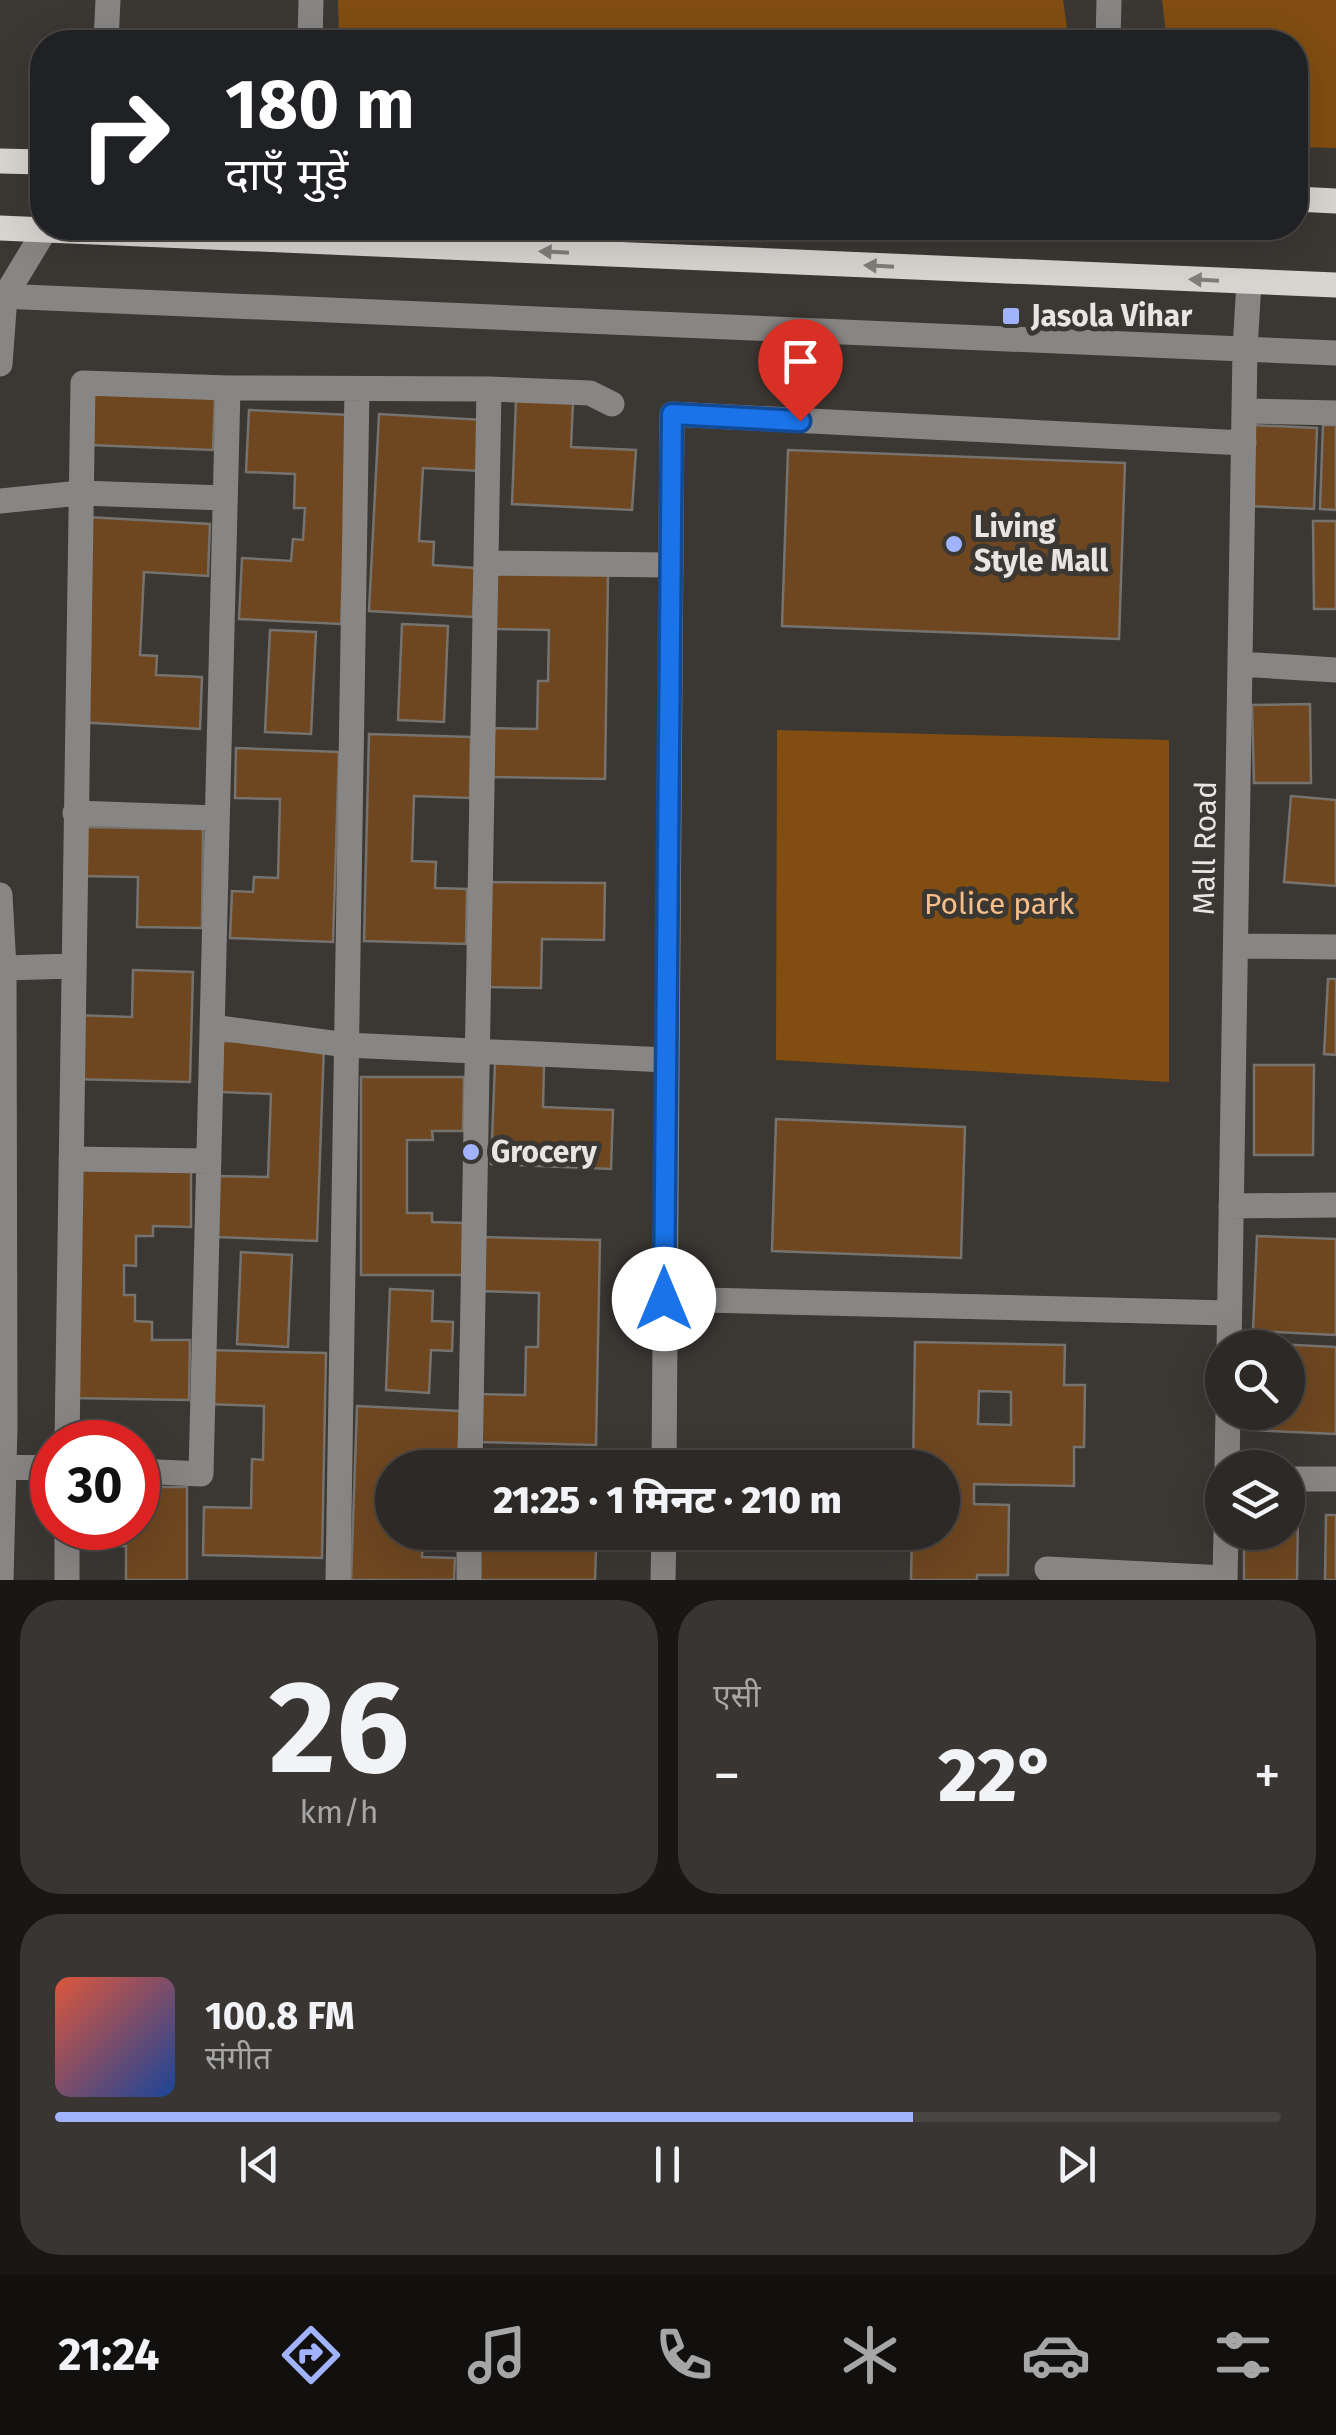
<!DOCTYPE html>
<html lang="hi">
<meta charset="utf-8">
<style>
:root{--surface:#2c2926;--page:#383532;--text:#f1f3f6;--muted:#a6a6a7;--line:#484543;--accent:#a1b3fd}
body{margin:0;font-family:"Fira Sans","Noto Sans Devanagari",sans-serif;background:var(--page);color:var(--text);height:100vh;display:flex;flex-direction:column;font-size:38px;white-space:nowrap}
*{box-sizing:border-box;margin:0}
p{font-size:32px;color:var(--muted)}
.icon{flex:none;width:55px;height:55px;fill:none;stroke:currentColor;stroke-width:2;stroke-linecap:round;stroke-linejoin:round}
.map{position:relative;height:1580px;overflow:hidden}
.side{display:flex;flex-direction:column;gap:20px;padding:20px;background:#181715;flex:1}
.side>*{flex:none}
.guide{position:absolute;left:30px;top:30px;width:1278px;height:210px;border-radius:40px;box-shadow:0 10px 40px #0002,0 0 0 2px var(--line);background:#202124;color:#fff;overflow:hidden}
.tools{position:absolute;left:1205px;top:1330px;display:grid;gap:20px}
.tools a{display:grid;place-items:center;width:100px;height:100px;border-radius:50%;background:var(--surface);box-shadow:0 10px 40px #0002,0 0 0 2px var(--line);font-size:50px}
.speed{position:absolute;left:30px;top:1420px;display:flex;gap:20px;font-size:50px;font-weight:700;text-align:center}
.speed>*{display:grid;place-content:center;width:130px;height:130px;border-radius:50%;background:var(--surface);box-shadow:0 10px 40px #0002,0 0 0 2px var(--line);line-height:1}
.speed .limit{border:15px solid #d22;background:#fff;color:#111}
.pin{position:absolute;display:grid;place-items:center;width:85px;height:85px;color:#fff;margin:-102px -42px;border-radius:50% 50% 50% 0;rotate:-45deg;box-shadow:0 0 10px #0007}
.pin .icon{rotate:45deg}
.me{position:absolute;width:110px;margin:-55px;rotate:0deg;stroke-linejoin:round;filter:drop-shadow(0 0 8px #0008)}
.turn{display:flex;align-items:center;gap:35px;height:210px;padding:0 30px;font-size:45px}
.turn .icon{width:130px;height:130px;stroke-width:2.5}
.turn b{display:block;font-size:70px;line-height:85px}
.big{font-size:75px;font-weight:800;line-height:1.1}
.side .tile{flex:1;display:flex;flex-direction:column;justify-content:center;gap:15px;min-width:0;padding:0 35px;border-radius:40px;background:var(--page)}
.side .dial{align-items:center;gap:0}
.dial b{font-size:130px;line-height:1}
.song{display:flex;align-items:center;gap:30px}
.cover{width:120px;height:120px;border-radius:15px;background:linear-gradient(135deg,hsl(10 70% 55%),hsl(220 70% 35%))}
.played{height:10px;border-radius:5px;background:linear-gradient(90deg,var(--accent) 70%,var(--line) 70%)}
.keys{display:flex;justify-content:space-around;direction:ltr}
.heat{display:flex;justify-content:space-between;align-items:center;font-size:55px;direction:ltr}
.side .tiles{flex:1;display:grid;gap:20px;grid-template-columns:1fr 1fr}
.tile:last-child{grid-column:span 2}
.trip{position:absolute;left:375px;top:1450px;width:585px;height:100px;border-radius:50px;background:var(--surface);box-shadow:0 10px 40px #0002,0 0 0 2px var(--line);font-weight:800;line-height:100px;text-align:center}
.dock{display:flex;height:160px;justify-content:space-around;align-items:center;background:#12100f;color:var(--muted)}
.dock .icon{width:70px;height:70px}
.dock .selected{color:var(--accent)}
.dock b{font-size:45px;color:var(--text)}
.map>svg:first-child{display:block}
</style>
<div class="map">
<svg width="1336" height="1580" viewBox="0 0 1336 1580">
<rect width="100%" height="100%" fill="#3b3733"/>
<path fill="#814d11" d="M 338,0 L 1063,0 L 1069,42 L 339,42 Z
M 1162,0 L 1336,0 L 1336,148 L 1295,147 L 1295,42 L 1167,42 Z
M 777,730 L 1169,740 L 1169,1082 L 776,1060 Z"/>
<path fill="#6e4720" stroke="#76726e" stroke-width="2.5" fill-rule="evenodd" d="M 92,391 L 215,396 L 213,450 L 90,445 Z
M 516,400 L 573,403 L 571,447 L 636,450 L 632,510 L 512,504 Z
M 249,410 L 350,415 L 341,624 L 239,619 L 242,558 L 291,561 L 293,539 L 303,540 L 305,508 L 294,508 L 295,474 L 246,472 Z
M 379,414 L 483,420 L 481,471 L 423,468 L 419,541 L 434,542 L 433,565 L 475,568 L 473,617 L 369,611 Z
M 1251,425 L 1317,428 L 1314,509 L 1248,506 Z
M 1323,425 L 1336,425 L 1336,510 L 1320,509 Z
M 788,450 L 1125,463 L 1119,639 L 782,626 Z
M 87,517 L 210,524 L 208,576 L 144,572 L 140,655 L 157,656 L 156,675 L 202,677 L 200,729 L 77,722 Z
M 1313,521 L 1336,521 L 1336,609 L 1314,609 Z
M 493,572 L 608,574 L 605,779 L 489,777 L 490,728 L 537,729 L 538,681 L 548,681 L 549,630 L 492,629 Z
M 402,624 L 448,626 L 444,722 L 398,720 Z
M 270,630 L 316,632 L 311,734 L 265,732 Z
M 1310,704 L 1311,783 L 1254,783 L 1252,705 Z
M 369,734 L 471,737 L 470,798 L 414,796 L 412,861 L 436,862 L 435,888 L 467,889 L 466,944 L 364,941 Z
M 236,748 L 339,752 L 333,942 L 230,938 L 232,891 L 253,892 L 254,877 L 278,878 L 280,799 L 235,798 Z
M 1291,796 L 1336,800 L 1336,886 L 1284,882 Z
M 78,827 L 203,829 L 202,928 L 137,927 L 138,877 L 78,876 Z
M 486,882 L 605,883 L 604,940 L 542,939 L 541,988 L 485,987 Z
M 133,970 L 193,972 L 190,1082 L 73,1079 L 74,1015 L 132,1017 Z
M 1328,979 L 1336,979 L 1336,1055 L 1324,1054 Z
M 223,1041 L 324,1045 L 317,1241 L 216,1237 L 218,1176 L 268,1177 L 271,1094 L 221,1092 Z
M 495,1063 L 544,1066 L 543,1107 L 613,1110 L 611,1169 L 491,1164 Z
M 1254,1065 L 1314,1065 L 1313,1155 L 1254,1155 Z
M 361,1077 L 464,1077 L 463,1131 L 432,1131 L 433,1140 L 407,1140 L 407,1213 L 432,1213 L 432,1222 L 463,1223 L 463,1275 L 361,1275 Z
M 776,1119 L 965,1127 L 961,1258 L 772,1251 Z
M 73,1168 L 191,1170 L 191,1227 L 153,1226 L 153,1236 L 136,1236 L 136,1266 L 124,1265 L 124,1295 L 135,1295 L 135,1321 L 152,1322 L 152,1340 L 190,1340 L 189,1400 L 70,1398 Z
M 1257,1236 L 1336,1239 L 1336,1335 L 1253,1331 Z
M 481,1237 L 600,1240 L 596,1445 L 477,1442 L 478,1394 L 525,1395 L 526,1347 L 538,1347 L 539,1293 L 480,1291 Z
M 241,1252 L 292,1255 L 288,1347 L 237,1344 Z
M 390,1289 L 433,1291 L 432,1321 L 453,1322 L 452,1351 L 431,1350 L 429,1393 L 386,1390 Z
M 915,1342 L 1065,1345 L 1064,1385 L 1085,1385 L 1084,1447 L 1074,1447 L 1074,1486 L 974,1484 L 974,1504 L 1009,1505 L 1008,1575 L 977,1575 L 977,1580 L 911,1580 L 912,1532 L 942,1532 L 942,1468 L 913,1468 ZM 979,1391 L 1011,1392 L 1011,1425 L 978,1424 Z
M 1254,1343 L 1336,1347 L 1336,1434 L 1251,1430 L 1251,1412 L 1288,1412 L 1288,1348 L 1254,1348 Z
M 207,1350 L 326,1353 L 322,1558 L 203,1555 L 204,1507 L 251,1508 L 252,1459 L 263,1460 L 264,1406 L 206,1404 Z
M 357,1406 L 460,1411 L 458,1460 L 425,1459 L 425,1467 L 392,1468 L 392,1532 L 408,1532 L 408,1540 L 423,1541 L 422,1557 L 455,1558 L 454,1580 L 351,1580 Z
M 138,1487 L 187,1487 L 187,1580 L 126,1580 L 126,1546 L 71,1546 L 71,1528 L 138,1528 Z
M 1326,1515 L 1336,1515 L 1336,1580 L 1325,1580 Z
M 1288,1518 L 1298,1518 L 1297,1580 L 1244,1580 L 1244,1532 L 1288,1532 Z
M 475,1548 L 596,1550 L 595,1580 L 475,1580 Z"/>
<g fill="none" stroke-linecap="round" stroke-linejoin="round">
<path stroke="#888684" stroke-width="25" d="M 106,42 L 108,0
M 310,42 L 311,0
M 1108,42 L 1109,0
M 0,296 L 1336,353
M 0,364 L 5,296 L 45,230
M 1244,411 L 1336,413
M 0,501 L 80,493 L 225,498
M 486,563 L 671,565
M 1240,664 L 1336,670
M 75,813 L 217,818
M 0,895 L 4,968 L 5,1427 L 1,1580
M 1236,946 L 1336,947
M 4,968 L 74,966
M 212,1027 L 347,1045 L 666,1060
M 71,1159 L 209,1161
M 1231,1206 L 1336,1205
M 664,1299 L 1229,1313
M 1229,1348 L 1245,349 L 1249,282
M 67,1442 L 83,383 L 228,388 L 489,389 L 590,393 L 612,404
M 4,1467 L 52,1468
M 470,1468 L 489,389
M 664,1468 L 672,414 L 1244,443
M 1227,1468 L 1228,1412
M 138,1471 L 201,1474 L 228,388
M 1288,1479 L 1336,1479
M 67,1528 L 67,1580
M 1047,1569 L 1225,1578
M 338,1580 L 357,389
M 469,1580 L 469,1532
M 663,1580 L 664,1532
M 1225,1580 L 1226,1532"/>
<path stroke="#d8d4d0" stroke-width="25" d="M 0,161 L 42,162
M 1295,199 L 1336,201
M 0,228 L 1336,285"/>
</g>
<defs><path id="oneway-solid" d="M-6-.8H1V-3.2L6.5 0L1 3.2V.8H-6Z" transform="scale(2.5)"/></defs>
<g fill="#827e7a">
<use href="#oneway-solid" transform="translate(554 252) rotate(-177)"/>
<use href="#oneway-solid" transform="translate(879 266) rotate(-177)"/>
<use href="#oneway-solid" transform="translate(1204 280) rotate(-177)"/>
</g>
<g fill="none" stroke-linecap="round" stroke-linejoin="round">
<g stroke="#114b97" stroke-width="25">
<path id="route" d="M 664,1299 L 672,414 L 800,421"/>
</g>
<use href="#route" stroke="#1a73e8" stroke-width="18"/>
</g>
<g fill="#a1b3fd" stroke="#3b3733" stroke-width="4">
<rect x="1001" y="306" width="20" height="20" rx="5"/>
<circle cx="954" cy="544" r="10"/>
<circle cx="471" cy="1152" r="10"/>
</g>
<g text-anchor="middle" stroke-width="10" stroke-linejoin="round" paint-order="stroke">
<g font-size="30" font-weight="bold" fill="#e8e5e3" stroke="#3b3733" text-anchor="start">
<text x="1031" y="326">Jasola Vihar</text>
<text x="974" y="537">Living<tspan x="974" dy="34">Style Mall</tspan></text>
<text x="491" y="1162">Grocery</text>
</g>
<g font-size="30" fill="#e8e5e3" stroke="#3b3733">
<text transform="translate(1205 848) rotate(-89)" y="10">Mall Road</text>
</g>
<g font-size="30" fill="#f7be8a" stroke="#3b3733">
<text x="999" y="914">Police park</text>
</g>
</g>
</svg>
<div class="tools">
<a><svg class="icon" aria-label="search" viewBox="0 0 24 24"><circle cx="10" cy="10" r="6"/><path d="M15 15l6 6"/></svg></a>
<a><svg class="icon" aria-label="layers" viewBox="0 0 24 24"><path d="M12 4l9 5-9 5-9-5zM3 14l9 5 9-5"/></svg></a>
</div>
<div class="speed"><div class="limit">30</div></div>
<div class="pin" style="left:800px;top:421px;background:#d93025"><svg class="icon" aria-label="arrive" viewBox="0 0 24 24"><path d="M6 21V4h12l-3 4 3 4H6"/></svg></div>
<svg class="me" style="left:664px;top:1299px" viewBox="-20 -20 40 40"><circle r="19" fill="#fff"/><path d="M0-13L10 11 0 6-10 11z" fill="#1a73e8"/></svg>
<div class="trip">21:25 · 1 मिनट · 210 m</div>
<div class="guide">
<div class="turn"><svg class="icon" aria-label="right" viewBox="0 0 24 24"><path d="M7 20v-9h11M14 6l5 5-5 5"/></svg><div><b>180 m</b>दाएँ मुड़ें</div></div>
</div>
</div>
<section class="side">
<div class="tiles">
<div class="tile dial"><b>26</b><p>km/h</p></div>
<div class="tile"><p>एसी</p>
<div class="heat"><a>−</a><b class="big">22°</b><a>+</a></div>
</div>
<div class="tile">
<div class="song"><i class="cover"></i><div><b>100.8 FM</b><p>संगीत</p></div></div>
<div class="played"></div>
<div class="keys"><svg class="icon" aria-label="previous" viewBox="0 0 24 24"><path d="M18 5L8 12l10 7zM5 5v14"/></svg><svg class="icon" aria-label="pause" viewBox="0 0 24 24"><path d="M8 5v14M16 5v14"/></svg><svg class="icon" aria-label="next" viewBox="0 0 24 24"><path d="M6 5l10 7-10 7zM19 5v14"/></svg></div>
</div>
</div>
</section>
<nav class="dock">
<b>21:24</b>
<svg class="icon selected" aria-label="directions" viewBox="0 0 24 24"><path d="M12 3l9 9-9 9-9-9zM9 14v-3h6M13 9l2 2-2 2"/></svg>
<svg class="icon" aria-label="music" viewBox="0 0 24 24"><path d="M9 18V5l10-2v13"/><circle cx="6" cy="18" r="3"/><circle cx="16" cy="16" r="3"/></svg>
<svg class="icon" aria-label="phone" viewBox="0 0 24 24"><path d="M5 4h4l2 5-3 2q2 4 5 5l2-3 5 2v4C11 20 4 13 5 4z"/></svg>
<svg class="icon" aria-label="climate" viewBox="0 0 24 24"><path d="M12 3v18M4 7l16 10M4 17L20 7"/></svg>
<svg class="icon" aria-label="car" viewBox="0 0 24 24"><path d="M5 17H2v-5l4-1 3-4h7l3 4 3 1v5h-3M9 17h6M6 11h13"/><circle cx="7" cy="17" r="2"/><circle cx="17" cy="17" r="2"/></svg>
<svg class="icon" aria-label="filters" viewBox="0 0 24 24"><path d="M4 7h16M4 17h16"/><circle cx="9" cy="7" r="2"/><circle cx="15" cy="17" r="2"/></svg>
</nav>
